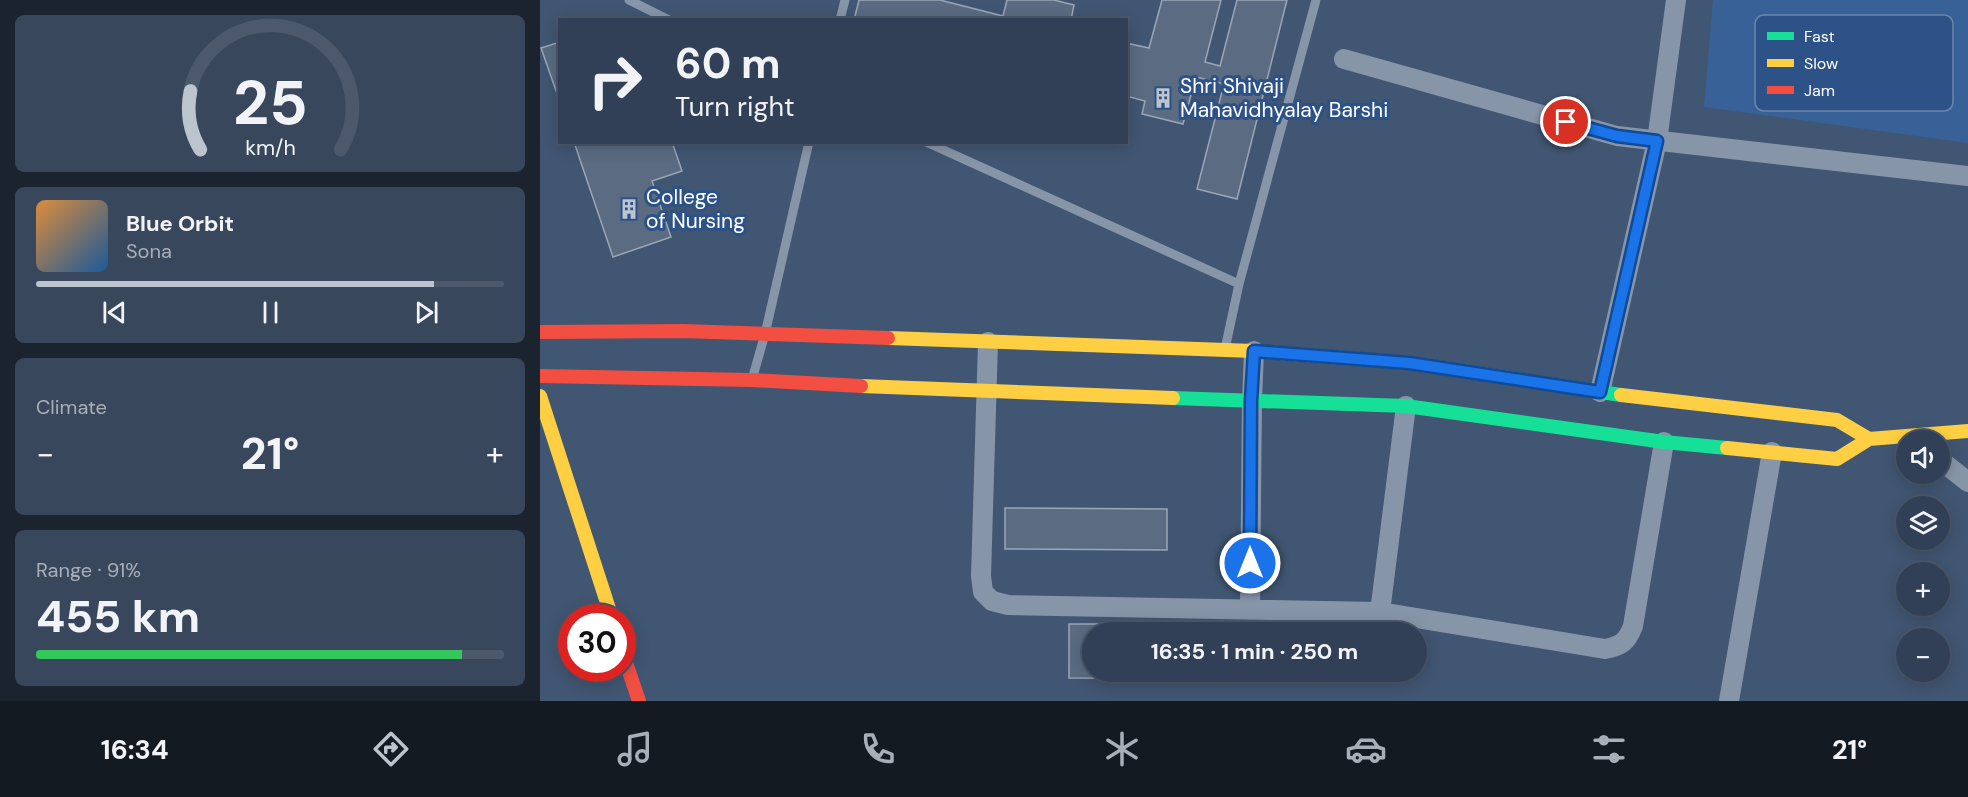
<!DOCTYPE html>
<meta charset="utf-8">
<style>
:root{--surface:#314056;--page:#39475c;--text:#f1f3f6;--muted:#a8afb9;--line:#4c596c;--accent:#bcc4ce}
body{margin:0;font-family:"DM Sans",sans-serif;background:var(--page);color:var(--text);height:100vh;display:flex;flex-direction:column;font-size:22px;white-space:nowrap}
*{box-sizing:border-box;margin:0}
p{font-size:20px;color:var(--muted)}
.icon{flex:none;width:33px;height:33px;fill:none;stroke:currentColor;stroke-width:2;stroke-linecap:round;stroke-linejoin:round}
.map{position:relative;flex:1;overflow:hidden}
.details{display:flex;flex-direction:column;gap:15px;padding:15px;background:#1b232f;width:540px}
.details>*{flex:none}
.hud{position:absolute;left:18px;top:18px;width:570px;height:126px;border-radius:0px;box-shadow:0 3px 15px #0003,0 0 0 2px var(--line);background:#314056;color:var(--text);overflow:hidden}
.tools{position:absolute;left:1356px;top:430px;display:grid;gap:12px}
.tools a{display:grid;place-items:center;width:54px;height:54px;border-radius:50%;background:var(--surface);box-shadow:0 3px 15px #0003,0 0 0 2px var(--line);font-size:30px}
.speed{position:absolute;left:18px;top:604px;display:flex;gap:12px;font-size:30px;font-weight:700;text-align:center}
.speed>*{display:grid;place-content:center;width:78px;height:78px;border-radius:50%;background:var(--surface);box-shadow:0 3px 15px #0003,0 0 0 2px var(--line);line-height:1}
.speed .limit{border:9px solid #d22;background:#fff;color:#111}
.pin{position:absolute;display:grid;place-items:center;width:51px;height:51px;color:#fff;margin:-26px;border:3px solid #fff;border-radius:50%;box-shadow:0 2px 6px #0007}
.me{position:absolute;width:66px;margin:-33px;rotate:0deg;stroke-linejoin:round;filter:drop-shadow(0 0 4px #0008)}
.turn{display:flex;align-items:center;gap:21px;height:126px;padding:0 18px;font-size:27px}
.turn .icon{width:78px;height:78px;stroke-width:2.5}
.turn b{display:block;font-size:42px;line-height:51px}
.big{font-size:45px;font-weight:700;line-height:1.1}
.details .widget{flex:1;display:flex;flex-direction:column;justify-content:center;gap:9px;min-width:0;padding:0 21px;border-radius:9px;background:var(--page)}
.details .dial{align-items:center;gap:0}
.dial svg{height:156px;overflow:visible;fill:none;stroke:var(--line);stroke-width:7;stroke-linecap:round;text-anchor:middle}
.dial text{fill:var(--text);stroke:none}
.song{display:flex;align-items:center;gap:18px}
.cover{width:72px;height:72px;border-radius:9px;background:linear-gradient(135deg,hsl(30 70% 55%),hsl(210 70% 35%))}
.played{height:6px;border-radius:3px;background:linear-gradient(90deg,var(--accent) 85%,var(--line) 85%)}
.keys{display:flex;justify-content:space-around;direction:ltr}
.heat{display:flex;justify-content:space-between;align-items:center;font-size:33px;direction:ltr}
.charge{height:9px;border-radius:4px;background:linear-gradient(90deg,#34c759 91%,var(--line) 0)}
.trip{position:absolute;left:542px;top:622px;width:345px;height:60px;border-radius:30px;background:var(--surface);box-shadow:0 3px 15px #0003,0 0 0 2px var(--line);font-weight:700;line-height:60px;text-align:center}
.dock{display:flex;height:96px;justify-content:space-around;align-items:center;background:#141a22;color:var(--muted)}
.dock .icon{width:42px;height:42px}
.dock .selected{color:var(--accent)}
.dock b{font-size:27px;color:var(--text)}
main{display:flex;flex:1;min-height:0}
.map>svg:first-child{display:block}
</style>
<main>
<section class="details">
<div class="widget dial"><svg viewBox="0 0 100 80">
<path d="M14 69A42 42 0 1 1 86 69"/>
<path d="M14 69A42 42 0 0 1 9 39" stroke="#bcc4ce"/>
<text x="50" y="56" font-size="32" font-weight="700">25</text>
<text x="50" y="72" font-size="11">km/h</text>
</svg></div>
<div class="widget">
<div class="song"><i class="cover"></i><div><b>Blue Orbit</b><p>Sona</p></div></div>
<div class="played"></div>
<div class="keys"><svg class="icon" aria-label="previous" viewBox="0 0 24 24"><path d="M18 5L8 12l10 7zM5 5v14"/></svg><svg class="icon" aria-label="pause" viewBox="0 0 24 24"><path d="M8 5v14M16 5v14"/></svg><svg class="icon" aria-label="next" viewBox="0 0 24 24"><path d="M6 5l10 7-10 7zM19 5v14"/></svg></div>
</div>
<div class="widget"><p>Climate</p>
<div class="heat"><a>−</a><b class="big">21°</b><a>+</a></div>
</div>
<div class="widget"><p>Range · 91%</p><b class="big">455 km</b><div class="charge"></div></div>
</section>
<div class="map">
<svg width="1428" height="701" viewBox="0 0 1428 701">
<rect width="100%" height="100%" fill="#415672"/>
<path fill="#386198" d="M 1173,0 L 1428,0 L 1428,143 L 1164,107 Z"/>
<path fill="#5a6b82" stroke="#9ba6b6" stroke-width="1.5" d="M 319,0 L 400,0 L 463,16 L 467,0 L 514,0 L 534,5 L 531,20 L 314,20 Z
M 622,0 L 681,0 L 665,62 L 680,66 L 697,0 L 747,0 L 697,199 L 657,189 L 684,84 L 656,77 L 643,124 L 602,114 L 605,101 L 586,96 L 586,43 L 609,48 Z
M 20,42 L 20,102 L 1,48 Z
M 34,142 L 132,142 L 142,171 L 112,181 L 131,237 L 73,257 Z
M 465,508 L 627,509 L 627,550 L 465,549 Z
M 529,624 L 770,624 L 770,633 L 552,633 L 552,672 L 783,672 L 783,679 L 529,678 Z"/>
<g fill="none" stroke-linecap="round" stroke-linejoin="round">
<path stroke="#8795a8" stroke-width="9" d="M 89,0 L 129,20
M 300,20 L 305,0
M 386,142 L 699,284
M 685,349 L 699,284 L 776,0
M 213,376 L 225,334 L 269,142"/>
<path stroke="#8795a8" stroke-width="20" d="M 804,59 L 1077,136 L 1428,176
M 448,342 L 441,576 L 443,592 L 452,601 L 468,605 L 840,612 L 1065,649 C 1081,646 1087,642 1093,626 L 1124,442
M 1060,392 L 1117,141 L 1136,0
M 1400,460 L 1428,482
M 710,610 L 712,401 L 714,351
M 840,612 L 866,406
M 1189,701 L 1232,452"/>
<path stroke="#16e098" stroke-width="14" d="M 803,358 L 869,363 L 1081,395
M 633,398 L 866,406 L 1124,442 L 1187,448"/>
<path stroke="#ffcf43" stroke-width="14" d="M 348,338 L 714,351 L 803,358
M 321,386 L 633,398
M 1081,395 L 1297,420 L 1329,439
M 0,396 L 72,618
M 1187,448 L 1297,459 L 1329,439 L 1428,431"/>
<path stroke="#f24e42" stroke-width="14" d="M 0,332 L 144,331 L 348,338
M 0,376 L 212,380 L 321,386
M 82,651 L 99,701"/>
</g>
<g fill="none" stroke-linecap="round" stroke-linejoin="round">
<g stroke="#114b97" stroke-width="15">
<path id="route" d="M 710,563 L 711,401 L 714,351 L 869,363 L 1060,392 L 1117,141 L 1077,136 L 1026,122"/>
</g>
<use href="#route" stroke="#1a73e8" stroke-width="10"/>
</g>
<defs>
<g id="building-bare" transform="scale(1.62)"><path d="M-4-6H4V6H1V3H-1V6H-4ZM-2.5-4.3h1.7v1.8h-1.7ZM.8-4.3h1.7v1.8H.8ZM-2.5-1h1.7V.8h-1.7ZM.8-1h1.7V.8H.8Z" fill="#bcc4ce" stroke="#2c5287" stroke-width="2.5" paint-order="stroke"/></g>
</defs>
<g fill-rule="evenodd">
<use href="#building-bare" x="623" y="98"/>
<use href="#building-bare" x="89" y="209"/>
</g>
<g text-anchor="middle" stroke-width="6" stroke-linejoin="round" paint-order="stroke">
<g font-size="21" fill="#fff" stroke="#2c5287" text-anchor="start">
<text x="640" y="93">Shri Shivaji<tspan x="640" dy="24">Mahavidhyalay Barshi</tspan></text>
<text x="106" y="204">College<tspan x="106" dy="24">of Nursing</tspan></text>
</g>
</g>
<rect x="1215" y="15" width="198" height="96" rx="9" fill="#2c5287" stroke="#6b86ab" stroke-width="1.5"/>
<rect x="1227" y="32" width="27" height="8" fill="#16e098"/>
<rect x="1227" y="59" width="27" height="8" fill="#ffcf43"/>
<rect x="1227" y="86" width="27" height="8" fill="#f24e42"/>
<g font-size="16" fill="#fff">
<text x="1264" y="42">Fast</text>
<text x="1264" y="69">Slow</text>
<text x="1264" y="96">Jam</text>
</g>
</svg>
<div class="tools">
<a><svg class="icon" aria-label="sound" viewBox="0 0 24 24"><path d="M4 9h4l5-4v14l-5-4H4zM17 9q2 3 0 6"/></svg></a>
<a><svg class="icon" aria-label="layers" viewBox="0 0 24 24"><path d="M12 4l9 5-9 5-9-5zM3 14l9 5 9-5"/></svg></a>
<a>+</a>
<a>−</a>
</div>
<div class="speed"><div class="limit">30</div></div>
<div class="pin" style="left:1026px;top:122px;background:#d93025"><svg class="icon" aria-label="arrive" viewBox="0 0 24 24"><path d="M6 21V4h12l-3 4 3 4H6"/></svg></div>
<svg class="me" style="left:710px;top:563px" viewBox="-20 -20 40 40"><circle r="17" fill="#1a73e8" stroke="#fff" stroke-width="3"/><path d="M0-11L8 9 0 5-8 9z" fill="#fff"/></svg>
<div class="trip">16:35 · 1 min · 250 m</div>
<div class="hud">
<div class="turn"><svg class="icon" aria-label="right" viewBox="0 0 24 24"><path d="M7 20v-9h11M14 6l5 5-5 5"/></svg><div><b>60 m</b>Turn right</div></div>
</div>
</div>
</main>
<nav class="dock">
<b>16:34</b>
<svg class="icon selected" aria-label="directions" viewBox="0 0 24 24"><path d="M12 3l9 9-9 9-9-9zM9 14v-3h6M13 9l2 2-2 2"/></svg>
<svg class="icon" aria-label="music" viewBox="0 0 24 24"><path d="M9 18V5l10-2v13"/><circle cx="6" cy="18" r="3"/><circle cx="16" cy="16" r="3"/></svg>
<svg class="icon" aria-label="phone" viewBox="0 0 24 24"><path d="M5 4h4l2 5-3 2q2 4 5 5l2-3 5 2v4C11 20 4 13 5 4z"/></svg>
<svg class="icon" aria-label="climate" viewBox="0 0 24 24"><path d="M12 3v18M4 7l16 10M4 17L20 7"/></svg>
<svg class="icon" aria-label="car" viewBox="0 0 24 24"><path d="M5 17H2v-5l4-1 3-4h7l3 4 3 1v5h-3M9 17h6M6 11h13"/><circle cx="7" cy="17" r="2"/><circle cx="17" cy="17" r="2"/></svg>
<svg class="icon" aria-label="filters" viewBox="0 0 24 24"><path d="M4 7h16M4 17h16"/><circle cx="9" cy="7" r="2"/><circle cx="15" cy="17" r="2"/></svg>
<b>21°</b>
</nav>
